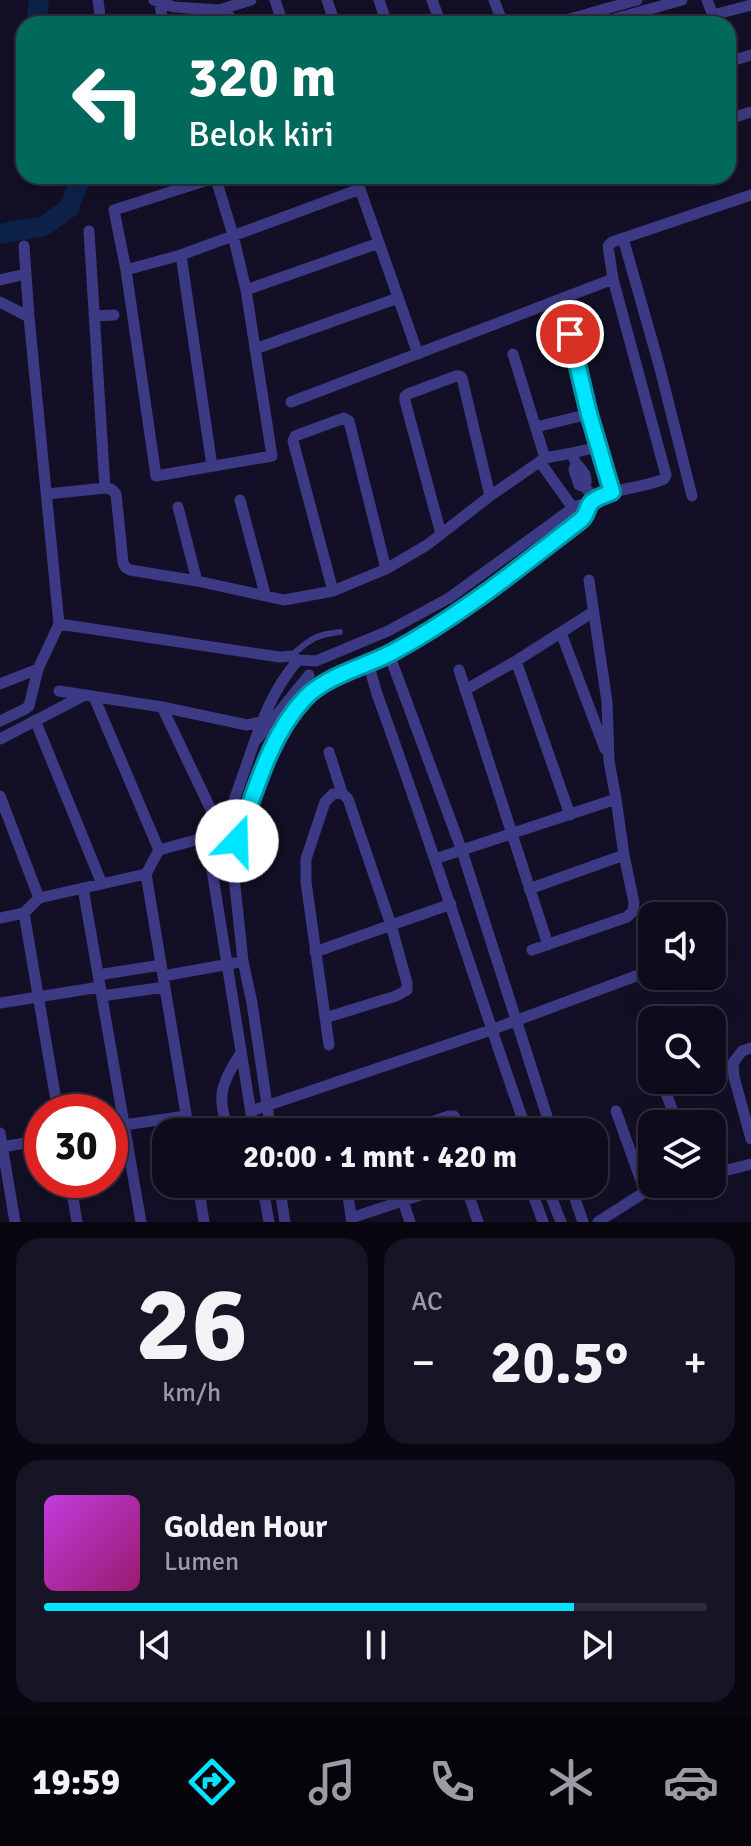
<!DOCTYPE html>
<html lang="id">
<meta charset="utf-8">
<style>
:root{--surface:#0e0b1c;--page:#171425;--text:#f1f3f6;--muted:#9b9ba3;--line:#2e2b3b;--accent:#00e5ff}
body{margin:0;font-family:Signika,sans-serif;background:var(--page);color:var(--text);height:100vh;display:flex;flex-direction:column;font-size:30px;white-space:nowrap}
*{box-sizing:border-box;margin:0}
p{font-size:26px;color:var(--muted)}
.icon{flex:none;width:44px;height:44px;fill:none;stroke:currentColor;stroke-width:2;stroke-linecap:round;stroke-linejoin:round}
.map{position:relative;height:1222px;overflow:hidden}
.side{display:flex;flex-direction:column;gap:16px;padding:16px;background:#08060f;flex:1}
.side>*{flex:none}
.guide{position:absolute;left:16px;top:16px;width:720px;height:168px;border-radius:24px;box-shadow:0 8px 32px #0002,0 0 0 2px var(--line);background:#00695c;color:#fff;overflow:hidden}
.controls{position:absolute;left:638px;top:902px;display:grid;gap:16px}
.controls a{display:grid;place-items:center;width:88px;height:88px;border-radius:16px;background:var(--surface);box-shadow:0 8px 32px #0002,0 0 0 2px var(--line);font-size:40px}
.speed{position:absolute;left:24px;top:1094px;display:flex;gap:16px;font-size:40px;font-weight:700;text-align:center}
.speed>*{display:grid;place-content:center;width:104px;height:104px;border-radius:50%;background:var(--surface);box-shadow:0 8px 32px #0002,0 0 0 2px var(--line);line-height:1}
.speed .limit{border:12px solid #d22;background:#fff;color:#111}
.pin{position:absolute;display:grid;place-items:center;width:68px;height:68px;color:#fff;margin:-34px;border:4px solid #fff;border-radius:50%;box-shadow:0 2px 8px #0007}
.me{position:absolute;width:88px;margin:-44px;rotate:21deg;stroke-linejoin:round;filter:drop-shadow(0 0 6px #0008)}
.turn{display:flex;align-items:center;gap:28px;height:168px;padding:0 40px;font-size:36px}
.turn .icon{width:104px;height:104px;stroke-width:2.5}
.turn b{display:block;font-size:56px;line-height:68px}
.big{font-size:60px;font-weight:800;line-height:1.1}
.side .tile{flex:1;display:flex;flex-direction:column;justify-content:center;gap:12px;min-width:0;padding:0 28px;border-radius:24px;background:var(--page)}
.side .dial{align-items:center;gap:0}
.dial b{font-size:104px;line-height:1}
.song{display:flex;align-items:center;gap:24px}
.cover{width:96px;height:96px;border-radius:12px;background:linear-gradient(135deg,hsl(290 70% 55%),hsl(320 70% 35%))}
.played{height:8px;border-radius:4px;background:linear-gradient(90deg,var(--accent) 80%,var(--line) 80%)}
.keys{display:flex;justify-content:space-around;direction:ltr}
.heat{display:flex;justify-content:space-between;align-items:center;font-size:44px;direction:ltr}
.side .tiles{flex:1;display:grid;gap:16px;grid-template-columns:1fr 1fr}
.tile:last-child{grid-column:span 2}
.trip{position:absolute;left:152px;top:1118px;width:456px;height:80px;border-radius:24px;background:var(--surface);box-shadow:0 8px 32px #0002,0 0 0 2px var(--line);font-weight:800;line-height:80px;text-align:center}
.menu{display:flex;height:128px;justify-content:space-around;align-items:center;background:#06040b;color:var(--muted)}
.menu .icon{width:56px;height:56px}
.menu .selected{color:var(--accent)}
.menu b{font-size:36px;color:var(--text)}
.map>svg:first-child{display:block}
</style>
<div class="map">
<svg width="751" height="1222" viewBox="0 0 751 1222">
<rect width="100%" height="100%" fill="#130f26"/>
<g fill="none" stroke-linecap="round" stroke-linejoin="round">
<path stroke="#0c2248" stroke-width="20" d="M 36,24 L 39,0
M 0,234 L 44,226 L 69,208 L 78,184 L 75,176"/>
<path stroke="#3d3a85" stroke-width="6" d="M 291,656 C 311,639 314,635 340,632"/>
<path stroke="#3d3a85" stroke-width="11" d="M 98,0 L 101,24
M 154,0 L 174,7 L 219,10 L 251,0
M 275,0 L 283,24
M 327,0 L 335,24
M 379,0 L 387,24
M 432,0 L 441,24
M 494,0 L 503,24
M 707,0 L 712,13 L 717,14 L 751,5
M 160,4 L 163,24
M 226,8 L 232,24
M 552,24 L 637,0
M 597,24 L 682,0
M 728,62 L 751,55
M 728,119 L 751,112
M 214,178 L 216,179 L 233,235 L 246,290 L 272,456 L 156,476 L 126,270 L 114,210 Z
M 89,231 L 105,488
M 623,238 L 659,365 L 692,496
M 181,255 L 212,466
M 126,270 L 181,255 L 360,189 L 418,354
M 0,280 L 26,274
M 246,290 L 379,243
M 0,302 L 29,317
M 94,316 L 114,315
M 570,334 L 589,414 L 612,492
M 255,349 L 398,298
M 513,354 L 545,458
M 291,402 L 613,279
M 536,427 L 589,414
M 572,453 L 598,447
M 540,462 L 573,508
M 576,463 L 574,470 L 579,485 L 585,487 L 589,492
M 47,494 L 105,488 L 111,489 L 116,494 L 123,562 L 125,567 L 130,570 L 197,581 L 284,600 L 333,591 L 386,569 L 427,545 L 490,496 L 545,458 L 572,453 C 573,456 574,460 576,463 C 582,471 589,475 585,487
M 240,500 L 265,594
M 178,507 L 197,581
M 441,534 L 405,401 L 405,396 L 408,394 L 456,376 L 460,376 L 462,378 L 490,496
M 589,580 L 607,702 L 609,761 L 616,799
M 333,591 L 293,441 L 295,436 L 344,418 L 349,421 L 386,569
M 59,624 L 279,657 L 291,656 L 298,660 L 316,661 L 388,631 L 449,598 L 573,508 L 579,505 L 589,505
M 561,633 L 605,749
M 389,654 L 462,851 L 552,1132
M 516,661 L 570,815
M 368,663 L 377,694 C 430,839 476,986 527,1132
M 459,670 L 548,945
M 0,684 L 38,669
M 465,690 L 516,661 L 593,612
M 59,691 L 162,707 L 247,725 L 260,722
M 94,697 L 159,850
M 162,707 L 222,833 L 237,841
M 35,720 L 102,884
M 0,721 L 25,709 L 29,706 L 38,669 L 59,624 L 29,317 L 24,246
M 258,738 L 309,675
M 0,739 L 83,696
M 329,752 L 342,793
M 0,796 L 39,898
M 435,859 L 616,799 L 624,855 L 634,903 L 633,911 L 627,917 L 532,950
M 146,874 L 189,1132
M 83,888 L 141,1222
M 529,889 L 624,855
M 24,913 L 58,1112
M 0,918 L 24,913 L 39,898 L 146,874 L 159,850 L 222,833
M 315,952 L 451,904
M 98,975 L 161,965
M 163,976 L 235,963
M 102,996 L 165,987
M 0,1003 L 100,987
M 325,1018 L 396,996 L 407,990 L 407,983 L 391,925 L 348,799 L 342,793 L 333,794 L 325,802 L 306,859 L 306,882 L 329,1045
M 751,1048 L 742,1051 L 733,1063 L 734,1077 L 751,1139
M 665,1091 L 678,1124
M 251,1111 L 491,1030 L 652,970
M 616,1111 L 645,1192
M 124,1125 L 186,1116
M 231,1132 C 214,1100 222,1081 241,1053
M 254,1132 L 212,870 L 213,861 C 224,830 235,798 246,766 C 260,726 270,693 298,660
M 271,1132 L 252,1003 L 243,961 L 232,858 L 271,751 L 290,715 L 306,697 L 318,687 L 391,653 L 462,610 L 581,520 C 587,515 586,509 590,504 C 602,489 646,488 664,479 L 666,475 L 613,279 L 608,246 L 612,242 L 751,195
M 401,1132 L 449,1116 L 454,1116 L 463,1132
M 0,1133 L 15,1222
M 2,1147 L 42,1140
M 712,1174 L 751,1164
M 70,1180 L 77,1222
M 198,1184 L 204,1222
M 262,1184 L 269,1222
M 279,1184 L 285,1222
M 346,1184 L 352,1222
M 465,1184 L 478,1222
M 529,1184 L 543,1222
M 546,1184 L 561,1222
M 570,1184 L 583,1222
M 403,1201 L 410,1222
M 351,1218 L 454,1184
M 598,1222 L 645,1192 L 675,1184"/>
</g>
<g fill="none" stroke-linecap="round" stroke-linejoin="round">
<g stroke="#0095a6" stroke-width="20">
<path id="route" d="M 237,841 C 255,793 269,736 305,698 C 326,676 364,667 391,653 C 459,617 520,567 581,520 C 587,515 586,510 590,504 C 594,498 606,495 612,492 L 589,414 L 570,334"/>
</g>
<use href="#route" stroke="#00e5ff" stroke-width="14"/>
</g>
</svg>
<div class="controls">
<a><svg class="icon" aria-label="sound" viewBox="0 0 24 24"><path d="M4 9h4l5-4v14l-5-4H4zM17 9q2 3 0 6"/></svg></a>
<a><svg class="icon" aria-label="search" viewBox="0 0 24 24"><circle cx="10" cy="10" r="6"/><path d="M15 15l6 6"/></svg></a>
<a><svg class="icon" aria-label="layers" viewBox="0 0 24 24"><path d="M12 4l9 5-9 5-9-5zM3 14l9 5 9-5"/></svg></a>
</div>
<div class="speed"><div class="limit">30</div></div>
<div class="pin" style="left:570px;top:334px;background:#d93025"><svg class="icon" aria-label="arrive" viewBox="0 0 24 24"><path d="M6 21V4h12l-3 4 3 4H6"/></svg></div>
<svg class="me" style="left:237px;top:841px" viewBox="-20 -20 40 40"><circle r="19" fill="#fff"/><path d="M0-13L10 11 0 6-10 11z" fill="#00e5ff"/></svg>
<div class="trip">20:00 · 1 mnt · 420 m</div>
<div class="guide">
<div class="turn"><svg class="icon" aria-label="left" viewBox="0 0 24 24"><path d="M17 20v-9H6M10 6l-5 5 5 5"/></svg><div><b>320 m</b>Belok kiri</div></div>
</div>
</div>
<section class="side">
<div class="tiles">
<div class="tile dial"><b>26</b><p>km/h</p></div>
<div class="tile"><p>AC</p>
<div class="heat"><a>−</a><b class="big">20.5°</b><a>+</a></div>
</div>
<div class="tile">
<div class="song"><i class="cover"></i><div><b>Golden Hour</b><p>Lumen</p></div></div>
<div class="played"></div>
<div class="keys"><svg class="icon" aria-label="previous" viewBox="0 0 24 24"><path d="M18 5L8 12l10 7zM5 5v14"/></svg><svg class="icon" aria-label="pause" viewBox="0 0 24 24"><path d="M8 5v14M16 5v14"/></svg><svg class="icon" aria-label="next" viewBox="0 0 24 24"><path d="M6 5l10 7-10 7zM19 5v14"/></svg></div>
</div>
</div>
</section>
<nav class="menu">
<b>19:59</b>
<svg class="icon selected" aria-label="directions" viewBox="0 0 24 24"><path d="M12 3l9 9-9 9-9-9zM9 14v-3h6M13 9l2 2-2 2"/></svg>
<svg class="icon" aria-label="music" viewBox="0 0 24 24"><path d="M9 18V5l10-2v13"/><circle cx="6" cy="18" r="3"/><circle cx="16" cy="16" r="3"/></svg>
<svg class="icon" aria-label="phone" viewBox="0 0 24 24"><path d="M5 4h4l2 5-3 2q2 4 5 5l2-3 5 2v4C11 20 4 13 5 4z"/></svg>
<svg class="icon" aria-label="climate" viewBox="0 0 24 24"><path d="M12 3v18M4 7l16 10M4 17L20 7"/></svg>
<svg class="icon" aria-label="car" viewBox="0 0 24 24"><path d="M5 17H2v-5l4-1 3-4h7l3 4 3 1v5h-3M9 17h6M6 11h13"/><circle cx="7" cy="17" r="2"/><circle cx="17" cy="17" r="2"/></svg>
</nav>
